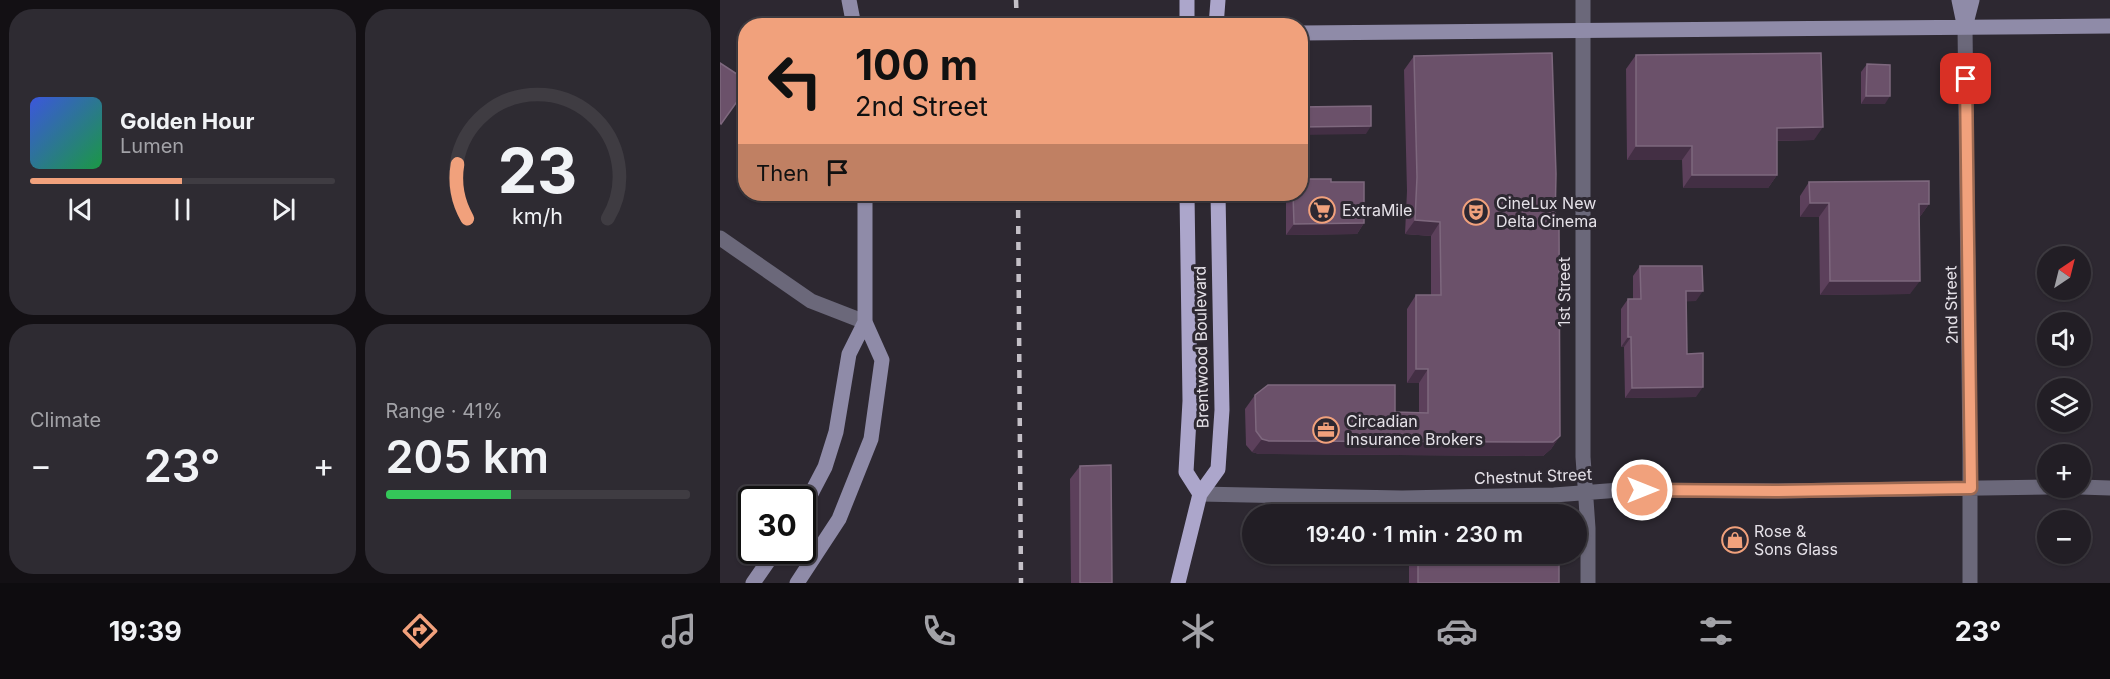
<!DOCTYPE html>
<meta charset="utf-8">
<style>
:root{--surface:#221e25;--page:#2e2b32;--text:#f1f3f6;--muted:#a2a2a7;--line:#3f3c42;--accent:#f1a17c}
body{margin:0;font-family:Inter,sans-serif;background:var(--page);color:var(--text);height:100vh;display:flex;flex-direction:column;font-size:22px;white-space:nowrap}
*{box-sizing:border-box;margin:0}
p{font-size:20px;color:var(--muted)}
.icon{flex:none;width:33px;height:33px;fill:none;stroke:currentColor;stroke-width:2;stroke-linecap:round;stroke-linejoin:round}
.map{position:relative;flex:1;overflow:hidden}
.drawer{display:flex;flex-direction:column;gap:9px;padding:9px;background:#131014;width:720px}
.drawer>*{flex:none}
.top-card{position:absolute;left:18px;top:18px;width:570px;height:183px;border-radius:24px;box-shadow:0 2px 4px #0004,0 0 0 2px var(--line);background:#f1a17c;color:#111;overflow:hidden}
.needle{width:39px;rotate:35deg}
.controls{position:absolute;left:1317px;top:246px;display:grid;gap:12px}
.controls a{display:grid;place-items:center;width:54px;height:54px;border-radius:50%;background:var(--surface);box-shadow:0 2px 4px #0004,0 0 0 2px var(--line);font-size:30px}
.speed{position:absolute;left:18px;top:486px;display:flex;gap:12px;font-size:30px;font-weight:700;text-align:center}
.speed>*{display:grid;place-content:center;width:78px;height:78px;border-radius:50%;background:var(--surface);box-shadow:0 2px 4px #0004,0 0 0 2px var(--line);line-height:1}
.speed .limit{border:3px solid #111;border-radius:9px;background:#fff;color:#111}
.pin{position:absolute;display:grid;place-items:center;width:51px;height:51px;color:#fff;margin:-26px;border-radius:12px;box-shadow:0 3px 9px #0006}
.me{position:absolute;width:66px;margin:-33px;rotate:90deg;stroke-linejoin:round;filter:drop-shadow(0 0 4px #0008)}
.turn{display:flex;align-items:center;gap:21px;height:126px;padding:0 18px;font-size:27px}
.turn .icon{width:78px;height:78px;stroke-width:2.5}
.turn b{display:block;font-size:42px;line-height:51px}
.then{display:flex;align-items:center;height:57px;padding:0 18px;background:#0003;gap:12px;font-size:22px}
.big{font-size:45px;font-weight:600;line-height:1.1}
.drawer .widget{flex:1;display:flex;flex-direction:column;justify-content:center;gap:9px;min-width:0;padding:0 21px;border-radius:24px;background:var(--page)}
.drawer .dial{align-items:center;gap:0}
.dial svg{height:156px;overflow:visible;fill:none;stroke:var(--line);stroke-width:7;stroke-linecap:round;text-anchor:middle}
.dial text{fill:var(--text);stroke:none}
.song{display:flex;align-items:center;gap:18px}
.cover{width:72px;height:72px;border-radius:9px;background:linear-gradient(135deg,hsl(230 70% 55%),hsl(140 70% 35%))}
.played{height:6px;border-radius:3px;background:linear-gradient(90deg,var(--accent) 50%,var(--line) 50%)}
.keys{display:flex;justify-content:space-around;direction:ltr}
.heat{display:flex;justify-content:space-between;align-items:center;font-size:33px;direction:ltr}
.charge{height:9px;border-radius:4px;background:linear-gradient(90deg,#34c759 41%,var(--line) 0)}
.drawer .tiles{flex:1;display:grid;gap:9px;grid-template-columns:repeat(2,1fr)}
.trip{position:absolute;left:522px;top:504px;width:345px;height:60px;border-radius:30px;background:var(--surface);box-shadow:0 2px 4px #0004,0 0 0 2px var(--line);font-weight:600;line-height:60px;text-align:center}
.dock{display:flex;height:96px;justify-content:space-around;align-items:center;background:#0e0c0f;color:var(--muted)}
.dock .icon{width:42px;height:42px}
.dock .current{color:var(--accent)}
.dock b{font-size:27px;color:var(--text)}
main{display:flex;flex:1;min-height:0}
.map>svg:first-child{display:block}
</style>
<main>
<section class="drawer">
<div class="tiles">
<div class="widget">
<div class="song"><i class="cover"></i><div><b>Golden Hour</b><p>Lumen</p></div></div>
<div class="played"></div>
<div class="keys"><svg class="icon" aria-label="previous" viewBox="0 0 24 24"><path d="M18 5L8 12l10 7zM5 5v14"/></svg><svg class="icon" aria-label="pause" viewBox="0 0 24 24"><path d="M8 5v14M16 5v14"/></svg><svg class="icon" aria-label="next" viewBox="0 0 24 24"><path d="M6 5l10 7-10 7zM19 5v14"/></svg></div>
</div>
<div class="widget dial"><svg viewBox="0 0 100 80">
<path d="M14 69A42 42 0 1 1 86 69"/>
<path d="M14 69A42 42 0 0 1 9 41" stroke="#f1a17c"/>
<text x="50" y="56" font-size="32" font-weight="700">23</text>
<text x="50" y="72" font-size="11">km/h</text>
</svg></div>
<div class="widget"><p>Climate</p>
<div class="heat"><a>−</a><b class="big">23°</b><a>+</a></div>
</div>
<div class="widget"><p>Range · 41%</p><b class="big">205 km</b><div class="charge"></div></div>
</div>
</section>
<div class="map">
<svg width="1390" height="583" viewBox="0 0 1390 583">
<rect width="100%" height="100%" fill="#2d2831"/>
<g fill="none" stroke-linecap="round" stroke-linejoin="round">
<path stroke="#6b687a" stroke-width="15" d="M 863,0 L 863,457 L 868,528 L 868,583
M 1245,27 L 1250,455 L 1250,583
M 0,238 L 91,301 L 145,322
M 1360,487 L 1390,488
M 480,494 L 682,498 L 834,495 L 900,490 L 1055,491 L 1328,487"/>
<path stroke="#8f8ba8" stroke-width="15" d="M 129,0 L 134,26
M 1239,0 L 1244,24
M 1245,27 L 1252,0
M 580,33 L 1390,26
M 82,511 L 105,467 L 116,432 L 129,354 L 145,322
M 33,583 L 56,550
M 77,583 L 119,519 L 151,439 L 162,360 L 145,322 L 145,194"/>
<path stroke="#aca6cb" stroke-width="15" d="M 467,0 L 467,26
M 496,26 L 498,0
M 467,194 L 470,401 L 466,472 L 480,494
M 458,583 L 480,494 L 498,469 L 502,410 L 498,194"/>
<path stroke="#c4c0c7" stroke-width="4.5" stroke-dasharray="8 8" stroke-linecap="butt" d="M 296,0 L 297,26
M 298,194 L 301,583"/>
</g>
<path fill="#5c405b" d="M 916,55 L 1094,140 L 1057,141 L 1057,175 L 1048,188 L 963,188 L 962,160 L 907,160 L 906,69 Z
M 694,56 L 835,224 L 840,436 L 831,449 L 823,456 L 539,454 L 532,452 L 526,445 L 525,409 L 535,395 L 675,412 L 699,413 L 699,383 L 687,383 L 687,309 L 696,295 L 711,295 L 711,236 L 685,234 L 687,191 L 684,70 Z
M 1147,64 L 1165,104 L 1141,104 L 1141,72 Z
M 587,179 L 611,182 L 644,223 L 637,234 L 566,235 L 566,194 L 580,194 Z
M 1089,182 L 1209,204 L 1199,218 L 1190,294 L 1100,295 L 1099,217 L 1080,217 L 1080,196 Z
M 920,266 L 976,301 L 966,301 L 967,354 L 976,397 L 905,398 L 904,347 L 901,347 L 901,309 L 908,299 L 913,299 L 913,276 Z
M 360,466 L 392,583 L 351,583 L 350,479 Z
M 689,554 L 839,554 L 839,583 L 689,583 Z"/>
<path fill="#432f44" d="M 1146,96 L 1170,96 L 1165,104 L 1141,104 Z
M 651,126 L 646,134 L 580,135 L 580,127 Z
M 1103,127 L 1094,140 L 1047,141 L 1057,128 Z
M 916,146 L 972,146 L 962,160 L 907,160 Z
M 972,175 L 1057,175 L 1048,188 L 963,188 Z
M 1090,203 L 1109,203 L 1099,217 L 1080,217 Z
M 1199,204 L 1209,204 L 1199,218 Z
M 695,220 L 720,222 L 711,236 L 685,234 Z
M 644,223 L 637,234 L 566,235 L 574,224 Z
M 1110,281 L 1200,281 L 1190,294 L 1100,295 Z
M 966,291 L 983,291 L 976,301 L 959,302 Z
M 908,337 L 911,337 L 904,347 L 901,347 Z
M 696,369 L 708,369 L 699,383 L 687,383 Z
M 983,387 L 976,397 L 905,398 L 912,388 Z
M 840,436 L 831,449 L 823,456 L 539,454 L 532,452 L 542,439 Z"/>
<path fill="#6b516a" stroke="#7e687e" stroke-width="1.5" d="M 832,53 L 836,174 L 835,224 L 839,226 L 840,436 L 833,442 L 549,441 L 542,439 L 536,431 L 535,395 L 548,385 L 675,385 L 675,412 L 708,413 L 708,369 L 696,369 L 696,295 L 721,295 L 720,222 L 695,220 L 697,177 L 694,56 Z
M 1101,53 L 1103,127 L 1057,128 L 1057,175 L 972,175 L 972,146 L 916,146 L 916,55 Z
M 0,63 L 26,80 L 26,89 L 1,124 L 0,123 Z
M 1147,64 L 1170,65 L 1170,96 L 1146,96 Z
M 651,106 L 651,126 L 580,127 L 580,107 Z
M 587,179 L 611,179 L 611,182 L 644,182 L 644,223 L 574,224 L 573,194 L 580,194 L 580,182 L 587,182 Z
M 1209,181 L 1209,204 L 1199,204 L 1200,281 L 1110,281 L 1109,203 L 1090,203 L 1089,182 Z
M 920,266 L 982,266 L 983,291 L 966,291 L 967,354 L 983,353 L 983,387 L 912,388 L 911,337 L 908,337 L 908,299 L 921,299 Z
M 391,465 L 392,583 L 360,583 L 360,466 Z
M 698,554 L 839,554 L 839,583 L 698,583 Z"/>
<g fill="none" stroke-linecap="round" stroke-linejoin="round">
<g stroke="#9d6951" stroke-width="15">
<path id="route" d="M 922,490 L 1055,491 L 1251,488 L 1246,79"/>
</g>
<use href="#route" stroke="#f1a17c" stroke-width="10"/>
</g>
<defs>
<g id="supermarket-ring" transform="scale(1.35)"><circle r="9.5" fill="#2d2831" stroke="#f1a17c" stroke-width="1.5"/><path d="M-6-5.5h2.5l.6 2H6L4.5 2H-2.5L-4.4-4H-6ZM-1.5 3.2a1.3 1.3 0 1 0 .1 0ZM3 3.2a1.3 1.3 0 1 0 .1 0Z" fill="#f1a17c"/></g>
<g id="theatre-ring" transform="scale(1.35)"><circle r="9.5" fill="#2d2831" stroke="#f1a17c" stroke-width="1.5"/><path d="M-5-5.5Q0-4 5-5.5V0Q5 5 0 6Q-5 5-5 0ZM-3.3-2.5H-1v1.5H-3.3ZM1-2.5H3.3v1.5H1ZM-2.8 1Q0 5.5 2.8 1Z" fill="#f1a17c"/></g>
<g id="office-ring" transform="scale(1.35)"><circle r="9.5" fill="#2d2831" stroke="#f1a17c" stroke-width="1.5"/><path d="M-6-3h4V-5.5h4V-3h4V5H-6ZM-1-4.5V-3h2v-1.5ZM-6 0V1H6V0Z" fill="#f1a17c"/></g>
<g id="shop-ring" transform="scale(1.35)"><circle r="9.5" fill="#2d2831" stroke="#f1a17c" stroke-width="1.5"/><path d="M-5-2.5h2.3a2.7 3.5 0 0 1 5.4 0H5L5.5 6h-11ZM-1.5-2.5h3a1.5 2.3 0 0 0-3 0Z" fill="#f1a17c"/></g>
</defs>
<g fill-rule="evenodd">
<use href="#supermarket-ring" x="602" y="210"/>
<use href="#theatre-ring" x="756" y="212"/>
<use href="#office-ring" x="606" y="430"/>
<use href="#shop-ring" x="1015" y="540"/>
</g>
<g text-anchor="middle" stroke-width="6" stroke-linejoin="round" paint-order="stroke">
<g font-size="16" fill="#e5e1e8" stroke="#2d2831" text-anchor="start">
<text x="776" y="209">CineLux New<tspan x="776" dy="18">Delta Cinema</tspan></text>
<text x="622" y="216">ExtraMile</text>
<text x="626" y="427">Circadian<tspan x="626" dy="18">Insurance Brokers</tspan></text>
<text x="1034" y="537">Rose &amp;<tspan x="1034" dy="18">Sons Glass</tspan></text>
</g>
<g font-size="16" fill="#e5e1e8" stroke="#2d2831">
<text transform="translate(844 292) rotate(-90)" y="6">1st Street</text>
<text transform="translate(1231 305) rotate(-91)" y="6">2nd Street</text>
<text transform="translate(481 347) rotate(-91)" y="6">Brentwood Boulevard</text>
<text transform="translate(813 476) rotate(-2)" y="6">Chestnut Street</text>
</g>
</g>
</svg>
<div class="controls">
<a><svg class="needle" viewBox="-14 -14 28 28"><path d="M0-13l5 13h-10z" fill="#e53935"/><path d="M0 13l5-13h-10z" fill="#a2a2a7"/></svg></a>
<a><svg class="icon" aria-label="sound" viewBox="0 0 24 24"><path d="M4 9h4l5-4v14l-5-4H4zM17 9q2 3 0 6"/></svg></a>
<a><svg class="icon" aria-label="layers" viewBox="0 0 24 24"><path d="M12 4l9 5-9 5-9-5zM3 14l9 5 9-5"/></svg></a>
<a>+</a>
<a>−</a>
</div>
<div class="speed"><div class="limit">30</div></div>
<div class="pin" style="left:1246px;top:79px;background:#d93025"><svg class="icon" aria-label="arrive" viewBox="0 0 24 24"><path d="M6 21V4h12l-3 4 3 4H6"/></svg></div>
<svg class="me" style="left:922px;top:490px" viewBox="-20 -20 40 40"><circle r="17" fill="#f1a17c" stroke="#fff" stroke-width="3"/><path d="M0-11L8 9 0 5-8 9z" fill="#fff"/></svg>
<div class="trip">19:40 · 1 min · 230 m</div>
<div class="top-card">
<div class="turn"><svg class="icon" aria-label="left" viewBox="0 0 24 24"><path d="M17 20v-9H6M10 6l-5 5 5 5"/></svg><div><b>100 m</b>2nd Street</div></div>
<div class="then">Then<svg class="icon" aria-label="arrive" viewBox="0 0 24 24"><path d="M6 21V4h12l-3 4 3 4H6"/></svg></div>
</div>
</div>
</main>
<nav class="dock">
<b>19:39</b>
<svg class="icon current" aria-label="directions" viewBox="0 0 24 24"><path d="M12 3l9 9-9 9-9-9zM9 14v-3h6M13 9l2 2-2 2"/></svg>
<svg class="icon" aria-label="music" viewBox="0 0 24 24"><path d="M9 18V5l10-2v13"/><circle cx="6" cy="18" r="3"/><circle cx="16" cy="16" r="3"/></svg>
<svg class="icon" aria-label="phone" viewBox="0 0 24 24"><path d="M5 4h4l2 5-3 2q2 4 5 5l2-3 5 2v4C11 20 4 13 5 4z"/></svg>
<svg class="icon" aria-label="climate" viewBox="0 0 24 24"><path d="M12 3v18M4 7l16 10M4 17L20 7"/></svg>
<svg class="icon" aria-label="car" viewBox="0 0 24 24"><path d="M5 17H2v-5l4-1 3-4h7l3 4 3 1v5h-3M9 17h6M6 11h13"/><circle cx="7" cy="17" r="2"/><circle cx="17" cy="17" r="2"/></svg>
<svg class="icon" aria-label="filters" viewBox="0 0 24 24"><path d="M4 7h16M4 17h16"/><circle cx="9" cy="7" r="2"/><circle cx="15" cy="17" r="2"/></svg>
<b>23°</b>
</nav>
